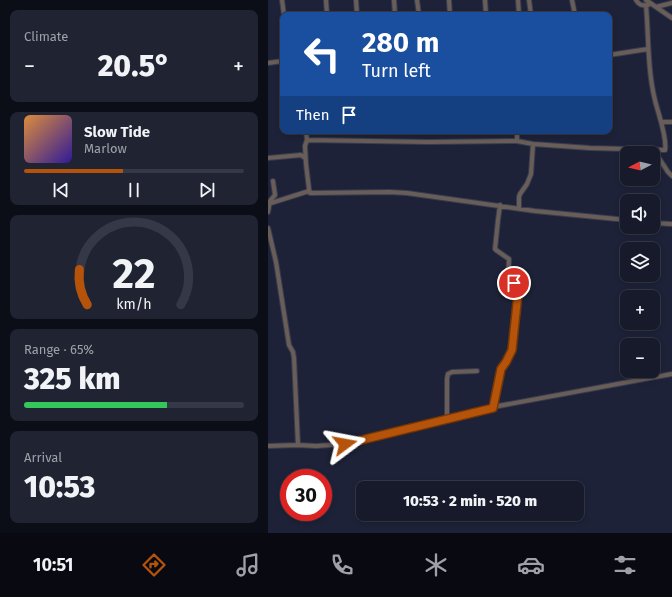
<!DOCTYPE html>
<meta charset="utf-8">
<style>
:root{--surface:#161a2a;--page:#1f2332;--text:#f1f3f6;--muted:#9ea1a8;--line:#353847;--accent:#b45309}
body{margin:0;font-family:"Fira Sans",sans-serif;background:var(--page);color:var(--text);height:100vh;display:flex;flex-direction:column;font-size:15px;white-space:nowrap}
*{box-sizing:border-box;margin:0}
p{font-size:13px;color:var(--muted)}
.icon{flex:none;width:22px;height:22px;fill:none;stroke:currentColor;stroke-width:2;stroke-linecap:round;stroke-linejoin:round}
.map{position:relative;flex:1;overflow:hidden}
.details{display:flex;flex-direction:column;gap:10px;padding:10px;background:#0c0e17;width:268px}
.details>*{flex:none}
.hud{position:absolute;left:12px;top:12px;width:332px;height:122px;border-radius:8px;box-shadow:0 2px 6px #0003,0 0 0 1px var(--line);background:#1a4fa0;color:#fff;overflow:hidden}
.needle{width:26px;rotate:263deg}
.fabs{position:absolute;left:352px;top:146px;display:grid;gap:8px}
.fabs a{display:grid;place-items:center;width:40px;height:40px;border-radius:8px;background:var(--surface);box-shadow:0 2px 6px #0003,0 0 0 1px var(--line);font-size:20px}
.speed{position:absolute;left:12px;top:469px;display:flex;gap:8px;font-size:20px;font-weight:700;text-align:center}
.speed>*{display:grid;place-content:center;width:52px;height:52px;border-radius:50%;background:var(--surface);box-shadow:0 2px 6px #0003,0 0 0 1px var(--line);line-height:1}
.speed .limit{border:6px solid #d22;background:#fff;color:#111}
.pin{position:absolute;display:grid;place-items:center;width:34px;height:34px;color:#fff;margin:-17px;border:2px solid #fff;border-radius:50%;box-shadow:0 1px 4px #0007}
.me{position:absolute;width:44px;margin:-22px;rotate:77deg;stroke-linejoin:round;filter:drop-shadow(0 0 3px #0008)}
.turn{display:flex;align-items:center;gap:14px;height:84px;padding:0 16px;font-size:18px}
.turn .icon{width:52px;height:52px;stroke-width:2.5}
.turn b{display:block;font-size:28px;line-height:34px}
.then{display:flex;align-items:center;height:38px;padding:0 16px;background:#0003;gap:8px;font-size:15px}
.big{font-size:30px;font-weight:800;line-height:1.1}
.details .tile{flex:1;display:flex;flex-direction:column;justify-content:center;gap:6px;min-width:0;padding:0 14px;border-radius:8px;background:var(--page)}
.details .dial{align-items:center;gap:0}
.dial svg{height:104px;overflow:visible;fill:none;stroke:var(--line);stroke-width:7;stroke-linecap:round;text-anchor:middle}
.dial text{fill:var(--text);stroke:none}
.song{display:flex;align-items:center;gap:12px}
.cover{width:48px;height:48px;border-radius:6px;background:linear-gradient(135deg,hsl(30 70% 55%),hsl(250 70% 35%))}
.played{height:4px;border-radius:2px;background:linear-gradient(90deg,var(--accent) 45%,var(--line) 45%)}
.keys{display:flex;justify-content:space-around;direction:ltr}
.heat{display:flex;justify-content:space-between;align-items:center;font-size:22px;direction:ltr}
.charge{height:6px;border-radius:3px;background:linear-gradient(90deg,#34c759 65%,var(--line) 0)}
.trip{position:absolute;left:88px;top:481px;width:228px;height:40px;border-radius:8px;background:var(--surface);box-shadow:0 2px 6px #0003,0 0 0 1px var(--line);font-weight:800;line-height:40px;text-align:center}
.tabs{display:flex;height:64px;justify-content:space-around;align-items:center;background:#090a11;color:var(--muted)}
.tabs .icon{width:28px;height:28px}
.tabs .selected{color:var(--accent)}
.tabs b{font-size:18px;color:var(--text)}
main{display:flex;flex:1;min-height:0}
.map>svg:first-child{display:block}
</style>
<main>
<section class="details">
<div class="tile"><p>Climate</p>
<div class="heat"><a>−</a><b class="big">20.5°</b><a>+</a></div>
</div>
<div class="tile">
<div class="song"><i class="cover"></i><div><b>Slow Tide</b><p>Marlow</p></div></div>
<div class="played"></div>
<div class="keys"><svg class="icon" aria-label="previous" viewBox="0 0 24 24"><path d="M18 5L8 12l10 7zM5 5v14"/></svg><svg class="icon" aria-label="pause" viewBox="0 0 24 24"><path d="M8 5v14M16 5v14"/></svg><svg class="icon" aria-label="next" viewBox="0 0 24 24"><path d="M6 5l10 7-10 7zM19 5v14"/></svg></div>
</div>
<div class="tile dial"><svg viewBox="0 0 100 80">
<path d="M14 69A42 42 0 1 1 86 69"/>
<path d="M14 69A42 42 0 0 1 8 42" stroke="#b45309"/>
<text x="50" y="56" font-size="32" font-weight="700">22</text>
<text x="50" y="72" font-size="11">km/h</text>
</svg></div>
<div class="tile"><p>Range · 65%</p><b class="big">325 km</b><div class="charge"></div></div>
<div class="tile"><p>Arrival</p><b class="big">10:53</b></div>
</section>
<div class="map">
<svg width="404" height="533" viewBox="0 0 404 533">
<rect width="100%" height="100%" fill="#1e2238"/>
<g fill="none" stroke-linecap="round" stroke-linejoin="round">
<g stroke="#393d52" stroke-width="6">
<path id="minor" d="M 14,0 L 16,15
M 58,0 L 59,15
M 88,0 L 89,15
M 126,0 L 127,15
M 149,0 L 151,15
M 181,0 L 182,15
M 217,0 L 218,15
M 250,0 L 251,15
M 261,0 L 263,15
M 304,0 L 307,15
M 368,0 C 371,5 374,6 380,5
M 378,0 L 404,18
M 388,7 L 404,3
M 341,55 L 380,49
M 0,63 L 15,61
M 393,122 L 404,122
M 38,131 L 39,140 L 37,146 L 38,164 L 41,189 L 42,193 L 44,193 L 121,192 L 139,193 L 267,211 L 359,220
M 39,140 L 161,142 L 249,141 L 265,144 L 322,148 L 397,150 C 399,140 393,122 390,111 C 379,77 381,40 378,5
M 249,141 L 249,131
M 385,149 L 400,172 L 404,176
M 0,158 L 33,155 L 37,158
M 0,204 L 41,191
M 251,209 L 251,197 L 252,194 L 259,184 L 263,174 L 265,144
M 0,212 L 2,201 L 7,195 L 5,181
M 385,223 L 404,224
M 0,228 L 8,262 L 21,345 L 25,352 L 26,358 L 30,445
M 225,407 L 233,369 L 239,362 L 244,350 L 250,294 L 250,286 L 249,284 L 240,280 L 241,259 L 228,250 L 227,249 L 230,220 L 232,205
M 179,419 L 179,379 L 180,374 L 184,372 L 209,371
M 0,446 L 30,445 L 48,446 L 77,444 L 225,407 L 404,374"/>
</g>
<use href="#minor" stroke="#695d57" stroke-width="4"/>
</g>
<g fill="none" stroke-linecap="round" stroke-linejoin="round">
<g stroke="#753606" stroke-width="10">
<path id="route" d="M 77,444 L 225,408 L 233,369 L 238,362 L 244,350 L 250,294 L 250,286 L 249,284 L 246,283"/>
</g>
<use href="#route" stroke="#b45309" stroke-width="7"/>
</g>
</svg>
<div class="fabs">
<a><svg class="needle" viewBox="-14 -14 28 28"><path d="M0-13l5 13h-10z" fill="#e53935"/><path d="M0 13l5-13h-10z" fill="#9ea1a8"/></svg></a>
<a><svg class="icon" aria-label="sound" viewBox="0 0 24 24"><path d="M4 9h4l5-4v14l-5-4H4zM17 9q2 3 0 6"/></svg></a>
<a><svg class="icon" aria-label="layers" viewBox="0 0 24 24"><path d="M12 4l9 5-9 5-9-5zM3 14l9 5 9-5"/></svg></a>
<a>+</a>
<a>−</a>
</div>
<div class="speed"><div class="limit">30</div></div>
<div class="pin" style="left:246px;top:283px;background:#d93025"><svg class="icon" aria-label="arrive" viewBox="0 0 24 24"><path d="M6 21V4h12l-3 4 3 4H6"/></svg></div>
<svg class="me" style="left:77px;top:444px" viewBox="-20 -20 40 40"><path d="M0-17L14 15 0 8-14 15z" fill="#b45309" stroke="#fff" stroke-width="4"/></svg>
<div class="trip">10:53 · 2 min · 520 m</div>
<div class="hud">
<div class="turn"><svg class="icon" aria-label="left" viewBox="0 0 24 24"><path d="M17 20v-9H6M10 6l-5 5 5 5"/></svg><div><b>280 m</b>Turn left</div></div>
<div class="then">Then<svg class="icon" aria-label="arrive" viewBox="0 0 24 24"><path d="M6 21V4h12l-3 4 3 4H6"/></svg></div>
</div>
</div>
</main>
<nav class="tabs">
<b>10:51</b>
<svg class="icon selected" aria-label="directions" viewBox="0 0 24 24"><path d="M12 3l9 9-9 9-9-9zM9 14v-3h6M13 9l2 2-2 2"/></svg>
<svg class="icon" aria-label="music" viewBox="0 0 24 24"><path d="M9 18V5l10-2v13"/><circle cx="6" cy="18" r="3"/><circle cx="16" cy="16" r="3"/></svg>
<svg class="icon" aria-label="phone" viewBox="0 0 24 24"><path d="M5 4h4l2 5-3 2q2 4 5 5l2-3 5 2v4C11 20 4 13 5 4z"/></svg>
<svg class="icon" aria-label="climate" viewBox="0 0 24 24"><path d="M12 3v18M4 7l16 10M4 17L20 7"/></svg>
<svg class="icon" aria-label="car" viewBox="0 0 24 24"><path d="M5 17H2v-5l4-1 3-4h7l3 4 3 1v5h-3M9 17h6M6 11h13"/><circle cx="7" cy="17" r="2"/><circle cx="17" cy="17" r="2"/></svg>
<svg class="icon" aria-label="filters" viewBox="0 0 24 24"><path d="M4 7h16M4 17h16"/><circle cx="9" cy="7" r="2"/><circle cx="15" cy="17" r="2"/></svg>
</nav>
